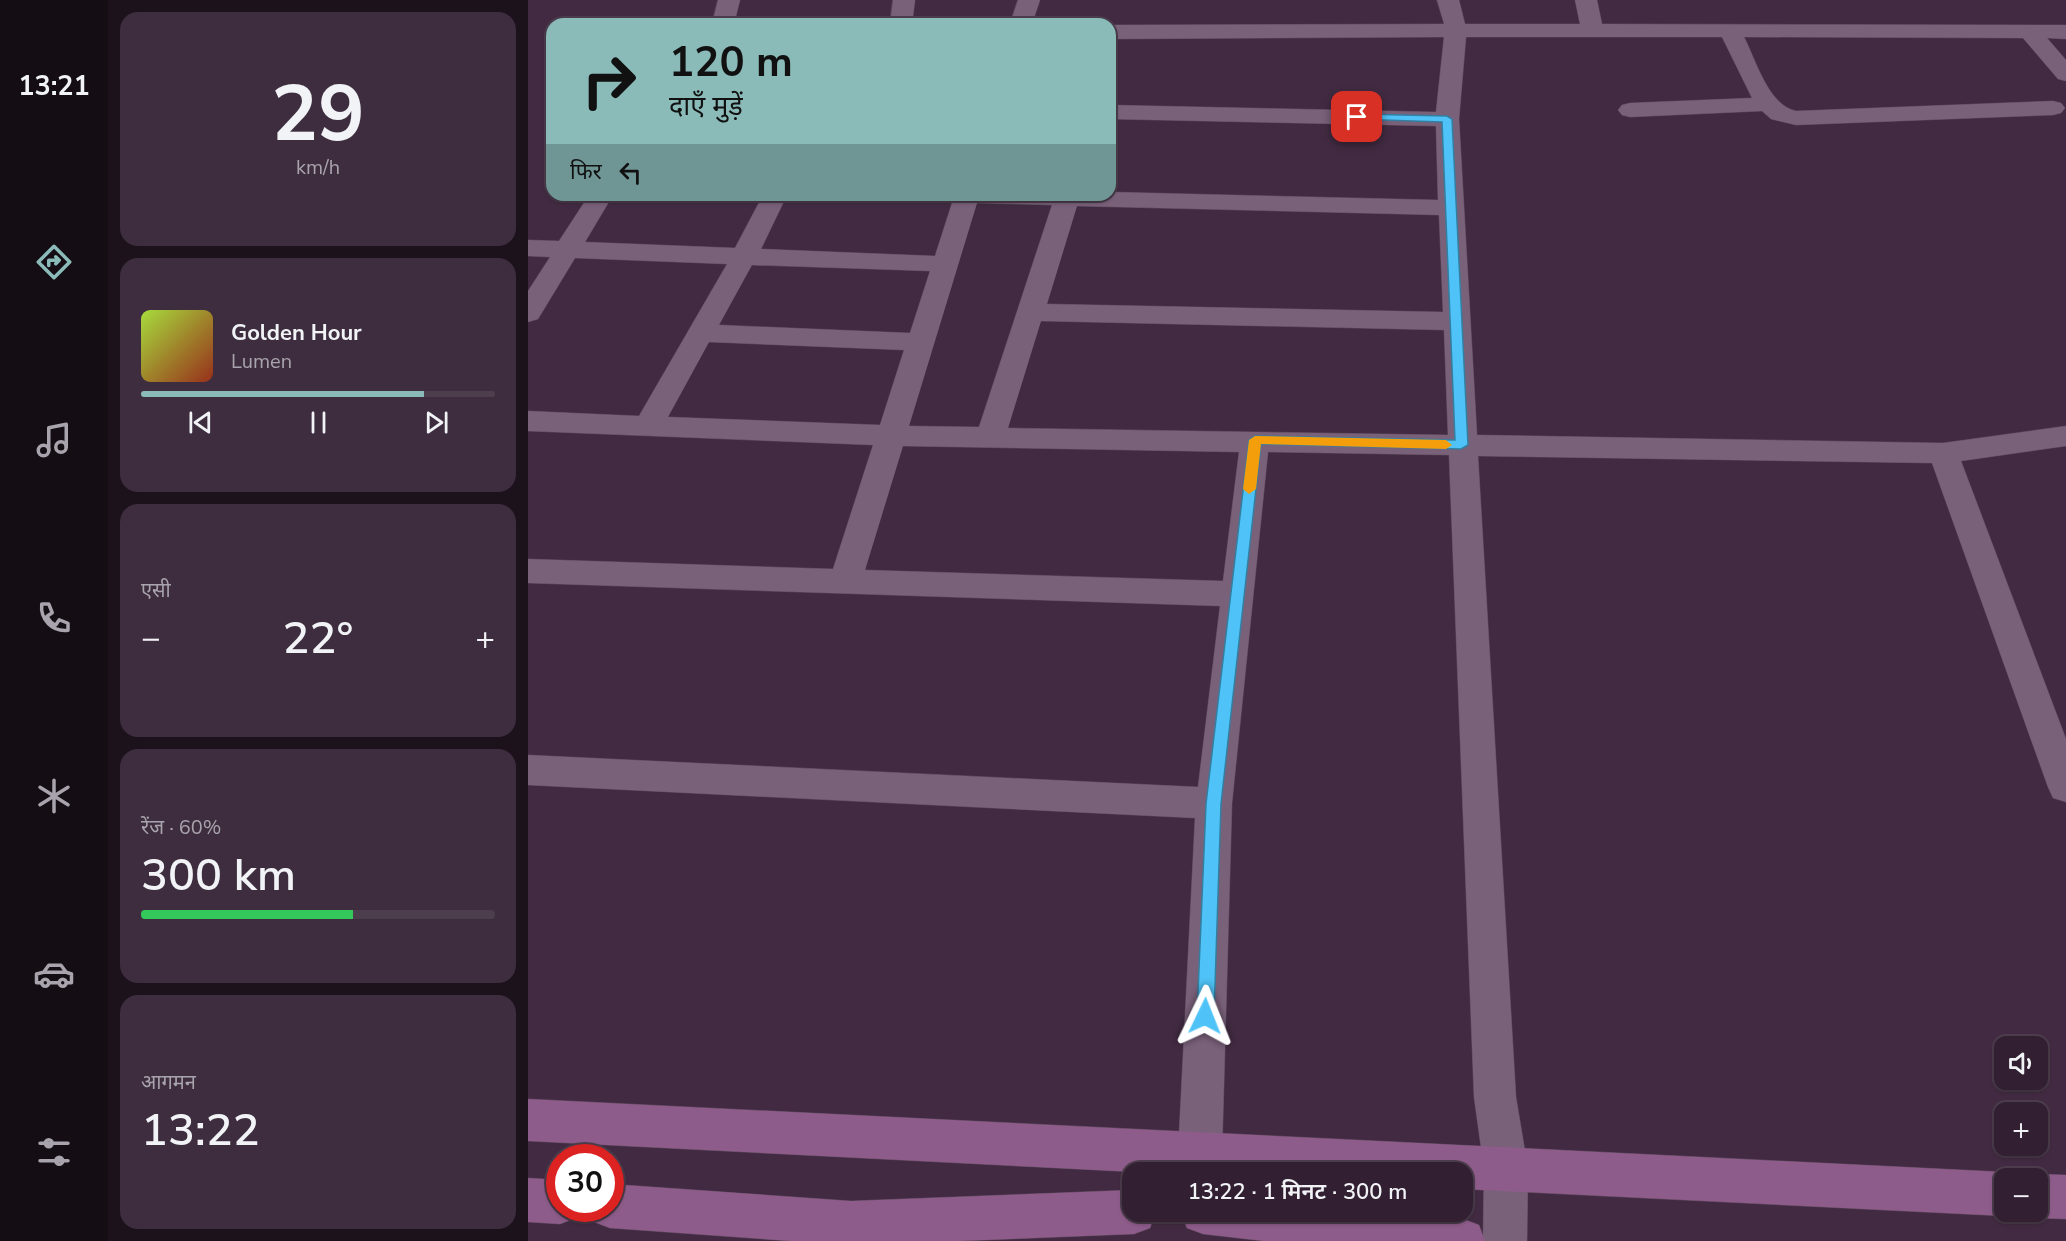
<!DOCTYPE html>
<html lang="hi">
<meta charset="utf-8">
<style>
:root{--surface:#322032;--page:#3d2d3e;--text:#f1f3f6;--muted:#a8a3ac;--line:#4d3e4d;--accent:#8bbbb9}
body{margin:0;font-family:"Nunito Sans","Noto Sans Devanagari",sans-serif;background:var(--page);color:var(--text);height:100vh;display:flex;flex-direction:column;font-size:22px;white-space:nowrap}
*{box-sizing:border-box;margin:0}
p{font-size:20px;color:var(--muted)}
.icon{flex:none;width:33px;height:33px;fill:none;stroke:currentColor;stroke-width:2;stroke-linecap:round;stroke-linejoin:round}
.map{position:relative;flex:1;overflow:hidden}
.details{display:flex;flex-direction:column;gap:12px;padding:12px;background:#1c121c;width:420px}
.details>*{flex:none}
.hud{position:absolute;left:18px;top:18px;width:570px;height:183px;border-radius:18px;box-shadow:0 2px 4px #0004,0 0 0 2px var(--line);background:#8bbbb9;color:#111;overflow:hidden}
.fabs{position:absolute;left:1466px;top:1036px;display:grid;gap:12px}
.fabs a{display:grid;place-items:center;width:54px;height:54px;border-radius:12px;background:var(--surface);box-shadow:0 2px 4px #0004,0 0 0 2px var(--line);font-size:30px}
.speed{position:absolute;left:18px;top:1144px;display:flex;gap:12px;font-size:30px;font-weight:700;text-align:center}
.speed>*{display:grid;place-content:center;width:78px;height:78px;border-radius:50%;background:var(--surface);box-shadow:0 2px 4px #0004,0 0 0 2px var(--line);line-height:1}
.speed .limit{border:9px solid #d22;background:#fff;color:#111}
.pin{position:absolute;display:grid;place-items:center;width:51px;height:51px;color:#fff;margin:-26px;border-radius:12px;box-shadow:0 3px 9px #0006}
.me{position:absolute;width:66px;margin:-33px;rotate:2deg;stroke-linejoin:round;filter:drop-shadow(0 0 4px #0008)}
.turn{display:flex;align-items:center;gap:21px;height:126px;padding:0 24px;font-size:27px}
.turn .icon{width:78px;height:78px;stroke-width:2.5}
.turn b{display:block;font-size:42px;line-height:51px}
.then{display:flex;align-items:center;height:57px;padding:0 24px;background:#0003;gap:12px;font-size:22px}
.big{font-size:45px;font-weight:600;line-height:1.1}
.details .widget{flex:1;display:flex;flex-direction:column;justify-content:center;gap:9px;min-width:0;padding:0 21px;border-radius:18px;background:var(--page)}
.details .dial{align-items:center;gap:0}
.dial b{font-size:78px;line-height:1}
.song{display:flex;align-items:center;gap:18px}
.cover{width:72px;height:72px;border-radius:9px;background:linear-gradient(135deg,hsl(80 70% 55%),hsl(10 70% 35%))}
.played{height:6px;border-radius:3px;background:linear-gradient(90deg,var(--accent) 80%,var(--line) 80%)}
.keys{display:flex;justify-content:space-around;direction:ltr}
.heat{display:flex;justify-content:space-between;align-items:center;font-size:33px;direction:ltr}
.charge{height:9px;border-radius:4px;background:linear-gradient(90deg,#34c759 60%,var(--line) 0)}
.trip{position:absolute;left:594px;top:1162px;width:351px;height:60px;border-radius:18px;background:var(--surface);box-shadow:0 2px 4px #0004,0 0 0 2px var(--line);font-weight:600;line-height:60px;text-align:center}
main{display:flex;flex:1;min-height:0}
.dock{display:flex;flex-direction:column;width:108px;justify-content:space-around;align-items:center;background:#140d14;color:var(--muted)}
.dock .icon{width:42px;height:42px}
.dock .selected{color:var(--accent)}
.dock b{font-size:27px;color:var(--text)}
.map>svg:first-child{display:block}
</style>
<main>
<nav class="dock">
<b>13:21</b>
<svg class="icon selected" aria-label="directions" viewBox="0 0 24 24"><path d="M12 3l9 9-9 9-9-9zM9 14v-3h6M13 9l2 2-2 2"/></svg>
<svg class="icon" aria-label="music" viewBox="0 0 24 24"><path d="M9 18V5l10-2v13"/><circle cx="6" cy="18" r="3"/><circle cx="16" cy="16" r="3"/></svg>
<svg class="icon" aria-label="phone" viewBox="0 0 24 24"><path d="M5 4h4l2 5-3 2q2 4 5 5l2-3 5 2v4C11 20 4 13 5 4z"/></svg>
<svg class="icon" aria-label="climate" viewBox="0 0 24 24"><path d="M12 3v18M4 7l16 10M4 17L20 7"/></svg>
<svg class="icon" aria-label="car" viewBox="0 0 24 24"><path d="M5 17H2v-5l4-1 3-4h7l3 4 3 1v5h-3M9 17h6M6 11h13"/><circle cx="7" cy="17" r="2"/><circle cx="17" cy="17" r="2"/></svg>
<svg class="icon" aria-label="filters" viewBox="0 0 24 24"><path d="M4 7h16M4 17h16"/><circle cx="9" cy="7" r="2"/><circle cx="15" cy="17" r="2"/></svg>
</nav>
<section class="details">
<div class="widget dial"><b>29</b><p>km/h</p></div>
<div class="widget">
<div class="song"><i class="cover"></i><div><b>Golden Hour</b><p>Lumen</p></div></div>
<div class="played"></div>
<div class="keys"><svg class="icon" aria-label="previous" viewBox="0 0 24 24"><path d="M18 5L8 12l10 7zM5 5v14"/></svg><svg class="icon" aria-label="pause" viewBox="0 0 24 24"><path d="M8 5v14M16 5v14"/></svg><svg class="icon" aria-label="next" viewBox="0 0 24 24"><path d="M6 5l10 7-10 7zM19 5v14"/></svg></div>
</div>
<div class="widget"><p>एसी</p>
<div class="heat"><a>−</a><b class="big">22°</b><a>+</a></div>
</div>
<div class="widget"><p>रेंज · 60%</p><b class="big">300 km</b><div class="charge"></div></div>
<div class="widget"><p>आगमन</p><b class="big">13:22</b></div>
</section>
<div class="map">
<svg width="1538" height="1241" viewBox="0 0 1538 1241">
<rect width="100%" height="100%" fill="#422b42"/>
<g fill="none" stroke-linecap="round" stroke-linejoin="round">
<g stroke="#5b475a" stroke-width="1">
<path id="street" d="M 190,0 L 212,0 L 206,24 L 184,24 Z
M 365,0 L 387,0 L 384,24 L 362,24 Z
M 490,0 L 512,0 L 504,24 L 482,24 Z
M 909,0 L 931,0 L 937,24 L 1052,24 L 1047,0 L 1069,0 L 1074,24 L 1538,25 L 1538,39 L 1519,38 L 1538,60 L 1538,81 L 1530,79 L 1495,38 L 1216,37 C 1228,60 1240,105 1268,111 L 1525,101 L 1533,103 L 1537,108 L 1533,113 L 1525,115 L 1268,125 L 1243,119 L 1234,111 L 1102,117 L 1094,115 L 1090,110 L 1094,105 L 1102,103 L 1224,98 L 1194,37 L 938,37 L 931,119 L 949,435 L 1415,443 L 1538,426 L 1538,446 L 1433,461 L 1538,739 L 1538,802 L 1525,798 L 1520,787 L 1404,463 L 950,456 L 988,1097 L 1000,1169 L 999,1241 L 955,1241 L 956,1169 L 946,1097 L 921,455 L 740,452 L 704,803 L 694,1154 L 689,1173 L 645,1173 L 650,1154 L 667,818 L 0,785 L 0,755 L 670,787 L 692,606 L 0,583 L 0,559 L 305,569 L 345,445 L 0,431 L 0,411 L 111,416 L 199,264 L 47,258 L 10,319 L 0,322 L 0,291 L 22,257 L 0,256 L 0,240 L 31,241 L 61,195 L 85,195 L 57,242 L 207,248 L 235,195 L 259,195 L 233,249 L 407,256 L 424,203 L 404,200 L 401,195 L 582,195 L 582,192 L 910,200 L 908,126 L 582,119 L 582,105 L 908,112 L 916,37 L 582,39 L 582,25 L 916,24 ZM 449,203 L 524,205 L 451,427 L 381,426 ZM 549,206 L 911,215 L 915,312 L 519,304 ZM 224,265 L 402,271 L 382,333 L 191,325 ZM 513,321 L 916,330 L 920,435 L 480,428 ZM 181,342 L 376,350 L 352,425 L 140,417 ZM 375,446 L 711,452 L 695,581 L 337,570 Z"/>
</g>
<g stroke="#5b475a" stroke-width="1">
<path id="secondary" d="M 0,1099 L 1476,1172 L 1492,1179 L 1476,1179 L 1476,1212 L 1486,1212 L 1476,1216 L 934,1189 L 934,1173 L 627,1173 L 0,1141 Z
M 1509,1174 L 1538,1175 L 1538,1219 L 1509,1218 L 1495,1212 L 1509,1212 L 1509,1179 L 1497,1179 Z
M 0,1178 L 32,1180 L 32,1209 L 51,1209 L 48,1218 L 32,1224 L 0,1222 Z
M 82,1184 L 323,1201 L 604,1190 L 604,1212 L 628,1212 L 622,1228 L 606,1234 L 431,1241 L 263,1241 L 82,1228 L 66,1222 L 61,1209 L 82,1209 Z
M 653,1212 L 875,1212 L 935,1219 L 951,1225 L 957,1241 L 736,1241 L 675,1234 L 659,1228 Z"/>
</g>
<use href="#street" fill="#7a617a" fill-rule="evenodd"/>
<use href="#secondary" fill="#8e5c8a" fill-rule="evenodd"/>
</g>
<path fill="#4fc3f7" stroke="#337fa1" stroke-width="1.5" d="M 829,114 L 919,116 L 924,119 L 940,445 L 933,449 L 733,444 L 693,804 L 686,1016 L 683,1021 L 677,1024 L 671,1021 L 669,1016 L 678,804 L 721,440 L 727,436 L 927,440 L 914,122 L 826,119 L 826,115 Z"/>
<path fill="#f59e0b" d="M 727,436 L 918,440 L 924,445 L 918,449 L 733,444 L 728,489 L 721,494 L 715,489 L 721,440 Z"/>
</svg>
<div class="fabs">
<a><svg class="icon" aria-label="sound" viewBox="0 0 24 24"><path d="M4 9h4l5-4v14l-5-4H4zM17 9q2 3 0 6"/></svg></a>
<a>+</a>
<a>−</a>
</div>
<div class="speed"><div class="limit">30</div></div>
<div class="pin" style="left:829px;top:117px;background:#d93025"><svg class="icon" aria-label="arrive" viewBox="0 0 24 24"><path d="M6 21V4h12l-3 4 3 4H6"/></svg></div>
<svg class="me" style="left:677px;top:1016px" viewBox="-20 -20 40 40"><path d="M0-17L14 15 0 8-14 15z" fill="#4fc3f7" stroke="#fff" stroke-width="4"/></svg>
<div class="trip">13:22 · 1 मिनट · 300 m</div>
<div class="hud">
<div class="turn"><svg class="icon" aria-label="right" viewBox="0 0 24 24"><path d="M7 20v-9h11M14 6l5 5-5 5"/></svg><div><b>120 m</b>दाएँ मुड़ें</div></div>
<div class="then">फिर<svg class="icon" aria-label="left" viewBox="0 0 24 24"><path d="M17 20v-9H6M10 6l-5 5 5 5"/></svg></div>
</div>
</div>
</main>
